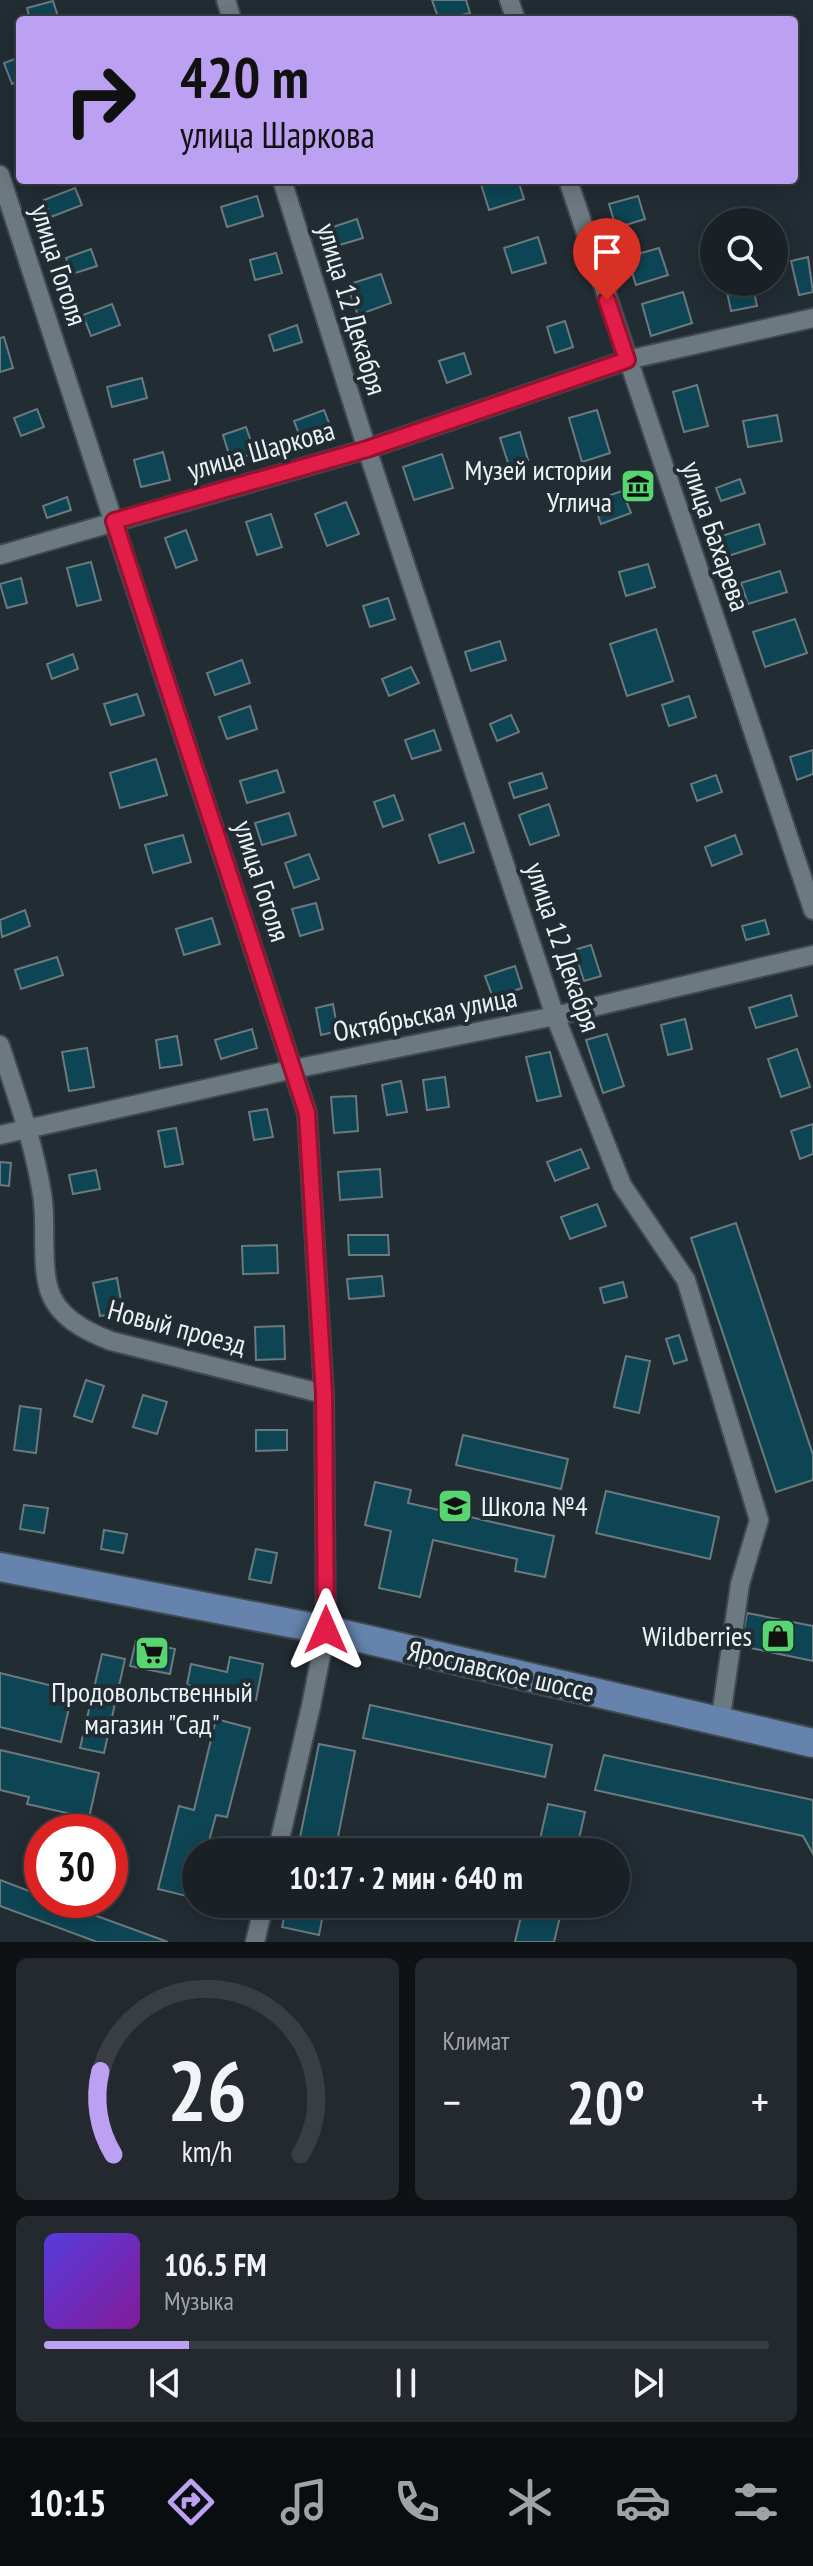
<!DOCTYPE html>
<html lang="ru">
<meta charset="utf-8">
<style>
:root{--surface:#1a2126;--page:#23292e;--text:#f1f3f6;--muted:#9fa3a7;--line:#383e43;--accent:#bca0f2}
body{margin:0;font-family:"PT Sans Narrow",sans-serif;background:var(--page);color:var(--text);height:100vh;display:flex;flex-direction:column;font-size:30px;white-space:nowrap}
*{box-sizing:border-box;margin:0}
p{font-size:26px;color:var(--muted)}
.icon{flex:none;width:44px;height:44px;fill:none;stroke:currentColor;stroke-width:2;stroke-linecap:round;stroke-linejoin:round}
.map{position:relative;height:1942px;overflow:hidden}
.details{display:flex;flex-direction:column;gap:16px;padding:16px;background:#0e1215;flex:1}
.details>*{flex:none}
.top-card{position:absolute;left:16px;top:16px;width:782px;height:168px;border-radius:8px;box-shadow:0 4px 20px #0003,0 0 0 2px var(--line);background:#bca0f2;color:#111;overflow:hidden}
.tools{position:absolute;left:700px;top:208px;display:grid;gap:16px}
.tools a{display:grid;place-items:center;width:88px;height:88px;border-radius:50%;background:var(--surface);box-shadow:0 4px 20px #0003,0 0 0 2px var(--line);font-size:40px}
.speed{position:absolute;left:24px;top:1814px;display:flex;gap:16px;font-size:40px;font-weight:700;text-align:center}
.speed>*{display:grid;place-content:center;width:104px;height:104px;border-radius:50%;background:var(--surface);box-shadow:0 4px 20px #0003,0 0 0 2px var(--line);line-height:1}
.speed .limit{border:12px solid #d22;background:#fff;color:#111}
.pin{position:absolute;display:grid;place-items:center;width:68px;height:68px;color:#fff;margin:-82px -34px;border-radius:50% 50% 50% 0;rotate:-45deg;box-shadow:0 0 8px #0007}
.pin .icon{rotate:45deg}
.me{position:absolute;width:88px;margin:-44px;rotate:0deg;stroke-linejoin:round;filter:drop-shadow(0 0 6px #0008)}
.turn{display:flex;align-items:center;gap:28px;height:168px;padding:0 32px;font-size:36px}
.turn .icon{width:104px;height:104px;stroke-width:2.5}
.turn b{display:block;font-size:56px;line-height:68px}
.big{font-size:60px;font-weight:600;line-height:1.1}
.details .card{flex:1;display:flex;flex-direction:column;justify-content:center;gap:12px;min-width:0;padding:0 28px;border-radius:12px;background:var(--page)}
.details .dial{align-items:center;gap:0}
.dial svg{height:208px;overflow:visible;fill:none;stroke:var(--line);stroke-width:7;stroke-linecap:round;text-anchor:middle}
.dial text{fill:var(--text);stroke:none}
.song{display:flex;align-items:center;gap:24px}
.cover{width:96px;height:96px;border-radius:12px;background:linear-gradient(135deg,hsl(250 70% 55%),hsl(290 70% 35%))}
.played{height:8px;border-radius:4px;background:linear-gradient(90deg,var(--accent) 20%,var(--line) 20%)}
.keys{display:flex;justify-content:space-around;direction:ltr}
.heat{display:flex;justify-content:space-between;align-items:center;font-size:44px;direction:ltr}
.details .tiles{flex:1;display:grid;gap:16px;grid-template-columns:1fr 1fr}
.card:last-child{grid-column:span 2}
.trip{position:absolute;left:182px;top:1838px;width:448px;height:80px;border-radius:40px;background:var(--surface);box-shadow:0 4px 20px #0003,0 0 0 2px var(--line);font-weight:600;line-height:80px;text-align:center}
.menu{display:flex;height:128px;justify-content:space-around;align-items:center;background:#0a0d0f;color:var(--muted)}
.menu .icon{width:56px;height:56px}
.menu .current{color:var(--accent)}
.menu b{font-size:36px;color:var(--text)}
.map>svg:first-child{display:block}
</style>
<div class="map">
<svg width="813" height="1942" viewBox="0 0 813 1942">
<rect width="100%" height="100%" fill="#222c33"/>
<path fill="#0e4554" stroke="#6b7a7f" stroke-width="2" d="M 432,0 L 466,0 L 470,13 L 439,20 Z
M 53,1 L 59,20 L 30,20 L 27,8 Z
M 20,57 L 20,81 L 12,84 L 4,63 Z
M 485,180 L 518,180 L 524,199 L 489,210 L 480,181 Z
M 75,188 L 82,205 L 51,217 L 44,200 Z
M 257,196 L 263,216 L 227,227 L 221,207 Z
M 638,196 L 645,219 L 616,228 L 609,204 Z
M 357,219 L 363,238 L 333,247 L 327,229 Z
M 538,237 L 546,263 L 512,273 L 504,248 Z
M 659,248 L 668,275 L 636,285 L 627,257 Z
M 91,249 L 97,266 L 72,274 L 66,258 Z
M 276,253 L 282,273 L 255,280 L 250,260 Z
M 808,257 L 813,292 L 799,295 L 791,261 Z
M 381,274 L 391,303 L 358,315 L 347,285 Z
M 725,282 L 752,282 L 757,306 L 731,311 Z
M 683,292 L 692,323 L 651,336 L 642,304 Z
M 112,304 L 120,325 L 91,336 L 83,315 Z
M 565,321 L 573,347 L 555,353 L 547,327 Z
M 297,325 L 302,342 L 274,351 L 269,335 Z
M 4,337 L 13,368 L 0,372 L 0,338 Z
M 464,353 L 471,374 L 447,383 L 439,361 Z
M 142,378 L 147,398 L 112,407 L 107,387 Z
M 697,385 L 708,426 L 684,432 L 673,392 Z
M 37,409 L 44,427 L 21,436 L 14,418 Z
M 324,410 L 331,428 L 301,439 L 294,421 Z
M 597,410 L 610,453 L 582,462 L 569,418 Z
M 777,415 L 782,441 L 748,447 L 743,421 Z
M 246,427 L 255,453 L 231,461 L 223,435 Z
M 520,432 L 528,460 L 509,466 L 500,438 Z
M 163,452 L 170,480 L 141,487 L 134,460 Z
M 442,454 L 453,488 L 414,500 L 403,467 Z
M 740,479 L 745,493 L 721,501 L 716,488 Z
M 622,491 L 631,513 L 601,524 L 593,501 Z
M 67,497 L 71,510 L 47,518 L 43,506 Z
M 346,502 L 359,534 L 327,546 L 315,514 Z
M 271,514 L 282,547 L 257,555 L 246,522 Z
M 759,524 L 765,544 L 722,558 L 716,538 Z
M 186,530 L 197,560 L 176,568 L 165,538 Z
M 91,562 L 101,600 L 77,606 L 67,568 Z
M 648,564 L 655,587 L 626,596 L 619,572 Z
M 780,571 L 787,592 L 748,604 L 741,583 Z
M 21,578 L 27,603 L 7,608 L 0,584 Z
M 388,598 L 395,619 L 370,627 L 363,606 Z
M 795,619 L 807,653 L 765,667 L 753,632 Z
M 656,629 L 673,681 L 627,696 L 610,644 Z
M 500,641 L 506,660 L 471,671 L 465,652 Z
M 73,654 L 78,669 L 52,679 L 47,664 Z
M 242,660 L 250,683 L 215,695 L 207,673 Z
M 411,667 L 419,683 L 389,696 L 382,679 Z
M 137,694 L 144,715 L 111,725 L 104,704 Z
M 689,696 L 696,717 L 669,726 L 662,705 Z
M 250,706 L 257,729 L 227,739 L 219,717 Z
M 511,715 L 519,732 L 497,741 L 490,724 Z
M 434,730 L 441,750 L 412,759 L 405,740 Z
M 813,750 L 813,774 L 797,780 L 790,757 Z
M 156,759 L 167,795 L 120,808 L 110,773 Z
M 277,770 L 284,792 L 247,803 L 240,781 Z
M 542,773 L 547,788 L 514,798 L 509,783 Z
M 716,775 L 722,792 L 697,801 L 691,784 Z
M 394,795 L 403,820 L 383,827 L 374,802 Z
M 549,804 L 559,835 L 530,845 L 519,815 Z
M 289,813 L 296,835 L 262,845 L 255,823 Z
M 464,823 L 474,852 L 439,863 L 429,835 Z
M 183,835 L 191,862 L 153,873 L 145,845 Z
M 735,835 L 742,854 L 712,866 L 705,847 Z
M 309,854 L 319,879 L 294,888 L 285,863 Z
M 316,903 L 323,929 L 300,936 L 292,909 Z
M 25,910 L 30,926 L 2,937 L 0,920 Z
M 212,918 L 220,944 L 184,955 L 176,929 Z
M 765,920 L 769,934 L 746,940 L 742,926 Z
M 591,945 L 601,976 L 584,981 L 574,950 Z
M 57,957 L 63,975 L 21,989 L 15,970 Z
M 515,966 L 522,988 L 493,998 L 485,976 Z
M 791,995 L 797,1016 L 756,1028 L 749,1008 Z
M 333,1004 L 338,1031 L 321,1035 L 316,1008 Z
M 685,1019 L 692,1049 L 668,1055 L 661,1025 Z
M 252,1029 L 257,1048 L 221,1059 L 215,1040 Z
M 607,1034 L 624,1086 L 603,1093 L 586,1040 Z
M 177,1036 L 182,1065 L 160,1068 L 156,1040 Z
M 87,1048 L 94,1087 L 69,1091 L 62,1052 Z
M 797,1049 L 810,1087 L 781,1097 L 768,1059 Z
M 550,1052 L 561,1096 L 537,1101 L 526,1057 Z
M 445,1077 L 449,1107 L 427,1110 L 423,1080 Z
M 401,1081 L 407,1112 L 387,1115 L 382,1085 Z
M 356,1096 L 358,1131 L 334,1133 L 331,1097 Z
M 267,1109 L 273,1137 L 254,1140 L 249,1112 Z
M 813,1124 L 813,1154 L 800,1159 L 791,1131 Z
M 176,1128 L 183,1164 L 165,1167 L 158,1131 Z
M 581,1149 L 589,1168 L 555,1181 L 547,1162 Z
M 0,1162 L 11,1163 L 9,1186 L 0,1185 Z
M 380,1169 L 382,1197 L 340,1200 L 338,1172 Z
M 96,1170 L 100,1189 L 73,1194 L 69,1175 Z
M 597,1204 L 606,1226 L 570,1239 L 561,1217 Z
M 736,1223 L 813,1455 L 813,1480 L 776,1492 L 691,1238 Z
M 348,1235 L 388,1235 L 389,1255 L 349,1255 Z
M 277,1245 L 278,1273 L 243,1274 L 242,1246 Z
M 382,1276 L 384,1296 L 349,1299 L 347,1279 Z
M 117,1278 L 123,1312 L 100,1316 L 93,1283 Z
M 623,1282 L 627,1297 L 604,1303 L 600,1288 Z
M 284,1326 L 285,1359 L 256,1360 L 255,1327 Z
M 679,1335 L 687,1360 L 674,1364 L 666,1339 Z
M 626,1356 L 650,1361 L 639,1413 L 614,1407 Z
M 86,1380 L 104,1386 L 92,1422 L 74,1416 Z
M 143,1395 L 167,1402 L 157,1434 L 133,1427 Z
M 20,1406 L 41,1409 L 36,1453 L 14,1450 Z
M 256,1430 L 287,1430 L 287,1450 L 256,1451 Z
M 463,1435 L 568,1459 L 561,1489 L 456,1465 Z
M 375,1482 L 411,1490 L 408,1503 L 554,1536 L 545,1577 L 515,1571 L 517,1559 L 433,1540 L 420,1597 L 379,1588 L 391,1531 L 365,1525 Z
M 606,1491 L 719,1517 L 710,1559 L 596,1533 Z
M 24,1505 L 48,1508 L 44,1533 L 20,1529 Z
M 104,1530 L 127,1534 L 123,1553 L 101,1549 Z
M 256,1549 L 277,1553 L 271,1583 L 249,1579 Z
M 747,1613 L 813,1626 L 813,1661 L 741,1646 Z
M 136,1641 L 175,1649 L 170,1674 L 130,1666 Z
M 102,1654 L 125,1659 L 104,1753 L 80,1748 Z
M 230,1657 L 263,1664 L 256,1700 L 187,1685 L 191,1664 L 227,1672 Z
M 0,1673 L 73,1691 L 61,1742 L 0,1727 Z
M 370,1705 L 552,1745 L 545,1777 L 363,1738 Z
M 216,1719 L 250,1728 L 227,1817 L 216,1815 L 206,1852 L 196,1852 L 195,1898 L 158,1889 L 179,1806 L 194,1810 Z
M 319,1744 L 355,1751 L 335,1852 L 297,1852 Z
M 0,1750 L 99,1773 L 89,1818 L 27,1804 L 29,1797 L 0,1790 Z
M 604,1755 L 813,1800 L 813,1854 L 803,1836 L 595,1790 Z
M 548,1804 L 585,1812 L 576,1852 L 537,1852 Z
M 0,1880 L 42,1896 L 42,1900 L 53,1900 L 168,1942 L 97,1942 L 0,1906 Z
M 287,1904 L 325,1904 L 319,1935 L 282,1927 Z
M 524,1904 L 563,1904 L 554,1942 L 515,1942 Z"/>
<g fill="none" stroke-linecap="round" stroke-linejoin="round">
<g stroke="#414950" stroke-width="22">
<path id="street" d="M 226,0 L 232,20
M 509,0 L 516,20
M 0,175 L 307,1113 L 324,1394 L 326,1630 L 311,1706 L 277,1852
M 282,180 L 367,449 L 555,1016 L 622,1185 L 686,1280 L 759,1520 L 740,1584 L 720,1723
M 568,180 L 813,910
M 0,555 L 367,449 L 627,360 L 813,318
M 0,1045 C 16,1094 34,1143 42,1194 C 47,1222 41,1260 48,1286 C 55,1316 85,1331 111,1341 L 324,1394
M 0,1135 L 294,1069 L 555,1016 L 813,955
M 255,1942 L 264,1904"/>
</g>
<g stroke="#414950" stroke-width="32">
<path id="primary" d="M 0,1567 L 326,1630 L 813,1743"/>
</g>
<use href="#street" stroke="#6d7981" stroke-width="18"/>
<use href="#primary" stroke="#6583ac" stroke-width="28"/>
</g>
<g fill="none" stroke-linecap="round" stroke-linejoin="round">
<g stroke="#92132f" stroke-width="20">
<path id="route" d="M 326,1630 L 324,1394 L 307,1113 L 114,521 L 367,449 L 627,360 L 607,300"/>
</g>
<use href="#route" stroke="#e11d48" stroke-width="14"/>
</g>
<defs>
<g id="museum-square" transform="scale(1.8)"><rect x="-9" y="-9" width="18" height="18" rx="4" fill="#57d570" stroke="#222c33"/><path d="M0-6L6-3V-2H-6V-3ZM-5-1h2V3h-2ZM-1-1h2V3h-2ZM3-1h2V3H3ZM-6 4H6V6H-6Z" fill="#111"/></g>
<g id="school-square" transform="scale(1.8)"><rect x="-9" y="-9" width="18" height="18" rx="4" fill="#57d570" stroke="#222c33"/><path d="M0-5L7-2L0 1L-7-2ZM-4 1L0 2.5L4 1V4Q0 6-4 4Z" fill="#111"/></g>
<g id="shop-square" transform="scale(1.8)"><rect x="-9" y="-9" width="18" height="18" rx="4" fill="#57d570" stroke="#222c33"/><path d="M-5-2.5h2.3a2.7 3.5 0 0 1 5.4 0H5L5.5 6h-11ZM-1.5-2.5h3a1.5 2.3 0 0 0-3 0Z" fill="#111"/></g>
<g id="supermarket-square" transform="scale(1.8)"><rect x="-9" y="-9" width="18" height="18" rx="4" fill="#57d570" stroke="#222c33"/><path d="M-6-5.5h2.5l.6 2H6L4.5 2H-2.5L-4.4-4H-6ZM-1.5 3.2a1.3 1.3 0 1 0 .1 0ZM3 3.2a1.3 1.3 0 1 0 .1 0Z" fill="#111"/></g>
</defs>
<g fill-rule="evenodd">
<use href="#museum-square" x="638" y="486"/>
<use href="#school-square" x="455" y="1506"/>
<use href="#shop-square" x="778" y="1636"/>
<use href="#supermarket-square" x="152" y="1653"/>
</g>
<g text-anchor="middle" stroke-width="8" stroke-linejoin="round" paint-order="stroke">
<g font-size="28" fill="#ebf2f6" stroke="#222c33">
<text transform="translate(59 265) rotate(72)" y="10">улица Гоголя</text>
<text transform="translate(352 309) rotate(73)" y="10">улица 12 Декабря</text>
<text transform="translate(261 450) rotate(-16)" y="10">улица Шаркова</text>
<text transform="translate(716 536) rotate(71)" y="10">улица Бахарева</text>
<text transform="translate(262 881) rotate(72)" y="10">улица Гоголя</text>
<text transform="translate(563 947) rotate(71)" y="10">улица 12 Декабря</text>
<text transform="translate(425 1014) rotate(-11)" y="10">Октябрьская улица</text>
<text transform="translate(177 1327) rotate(15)" y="10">Новый проезд</text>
<text transform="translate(501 1671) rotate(13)" y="10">Ярославское шоссе</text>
</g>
<g font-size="28" fill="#ebf2f6" stroke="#222c33" text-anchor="end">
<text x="612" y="480">Музей истории<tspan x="612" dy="32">Углича</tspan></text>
<text x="481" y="1516" text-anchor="start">Школа №4</text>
<text x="752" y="1646">Wildberries</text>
<text x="152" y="1702" text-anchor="middle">Продовольственный<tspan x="152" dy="32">магазин "Сад"</tspan></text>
</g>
</g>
</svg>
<div class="tools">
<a><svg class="icon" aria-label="search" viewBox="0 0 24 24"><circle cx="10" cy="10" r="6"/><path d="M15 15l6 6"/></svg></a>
</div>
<div class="speed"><div class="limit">30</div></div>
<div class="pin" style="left:607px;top:300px;background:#d93025"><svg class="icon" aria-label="arrive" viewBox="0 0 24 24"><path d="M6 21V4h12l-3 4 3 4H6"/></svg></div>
<svg class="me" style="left:326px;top:1630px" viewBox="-20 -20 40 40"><path d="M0-17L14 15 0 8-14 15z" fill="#e11d48" stroke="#fff" stroke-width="4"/></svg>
<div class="trip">10:17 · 2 мин · 640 m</div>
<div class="top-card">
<div class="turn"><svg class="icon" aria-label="right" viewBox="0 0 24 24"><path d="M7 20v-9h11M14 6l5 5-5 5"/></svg><div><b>420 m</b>улица Шаркова</div></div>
</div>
</div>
<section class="details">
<div class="tiles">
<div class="card dial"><svg viewBox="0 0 100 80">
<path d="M14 69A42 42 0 1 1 86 69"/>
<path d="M14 69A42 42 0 0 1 9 37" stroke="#bca0f2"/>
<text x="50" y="56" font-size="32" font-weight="700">26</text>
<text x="50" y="72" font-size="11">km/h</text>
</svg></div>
<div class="card"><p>Климат</p>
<div class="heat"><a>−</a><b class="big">20°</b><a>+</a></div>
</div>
<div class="card">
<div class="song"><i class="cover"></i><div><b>106.5 FM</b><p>Музыка</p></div></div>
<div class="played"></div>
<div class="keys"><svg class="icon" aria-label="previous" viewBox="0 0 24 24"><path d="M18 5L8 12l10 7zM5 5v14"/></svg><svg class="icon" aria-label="pause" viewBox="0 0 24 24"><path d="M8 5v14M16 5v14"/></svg><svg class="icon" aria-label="next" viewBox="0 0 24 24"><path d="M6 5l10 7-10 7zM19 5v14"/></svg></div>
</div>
</div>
</section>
<nav class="menu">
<b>10:15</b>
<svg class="icon current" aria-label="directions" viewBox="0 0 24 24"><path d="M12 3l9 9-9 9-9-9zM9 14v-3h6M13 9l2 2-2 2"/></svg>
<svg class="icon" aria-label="music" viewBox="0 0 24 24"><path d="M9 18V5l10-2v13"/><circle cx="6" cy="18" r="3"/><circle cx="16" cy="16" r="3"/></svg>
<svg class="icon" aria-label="phone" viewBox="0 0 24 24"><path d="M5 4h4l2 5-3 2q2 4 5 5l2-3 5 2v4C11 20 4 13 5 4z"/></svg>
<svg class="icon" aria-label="climate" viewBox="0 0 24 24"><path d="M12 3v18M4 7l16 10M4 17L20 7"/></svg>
<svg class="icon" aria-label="car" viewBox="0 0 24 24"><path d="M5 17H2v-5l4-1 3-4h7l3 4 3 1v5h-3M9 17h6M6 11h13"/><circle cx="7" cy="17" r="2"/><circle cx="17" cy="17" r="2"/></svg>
<svg class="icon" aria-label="filters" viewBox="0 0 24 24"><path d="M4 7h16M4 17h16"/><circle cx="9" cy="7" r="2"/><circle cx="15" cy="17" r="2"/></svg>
</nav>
